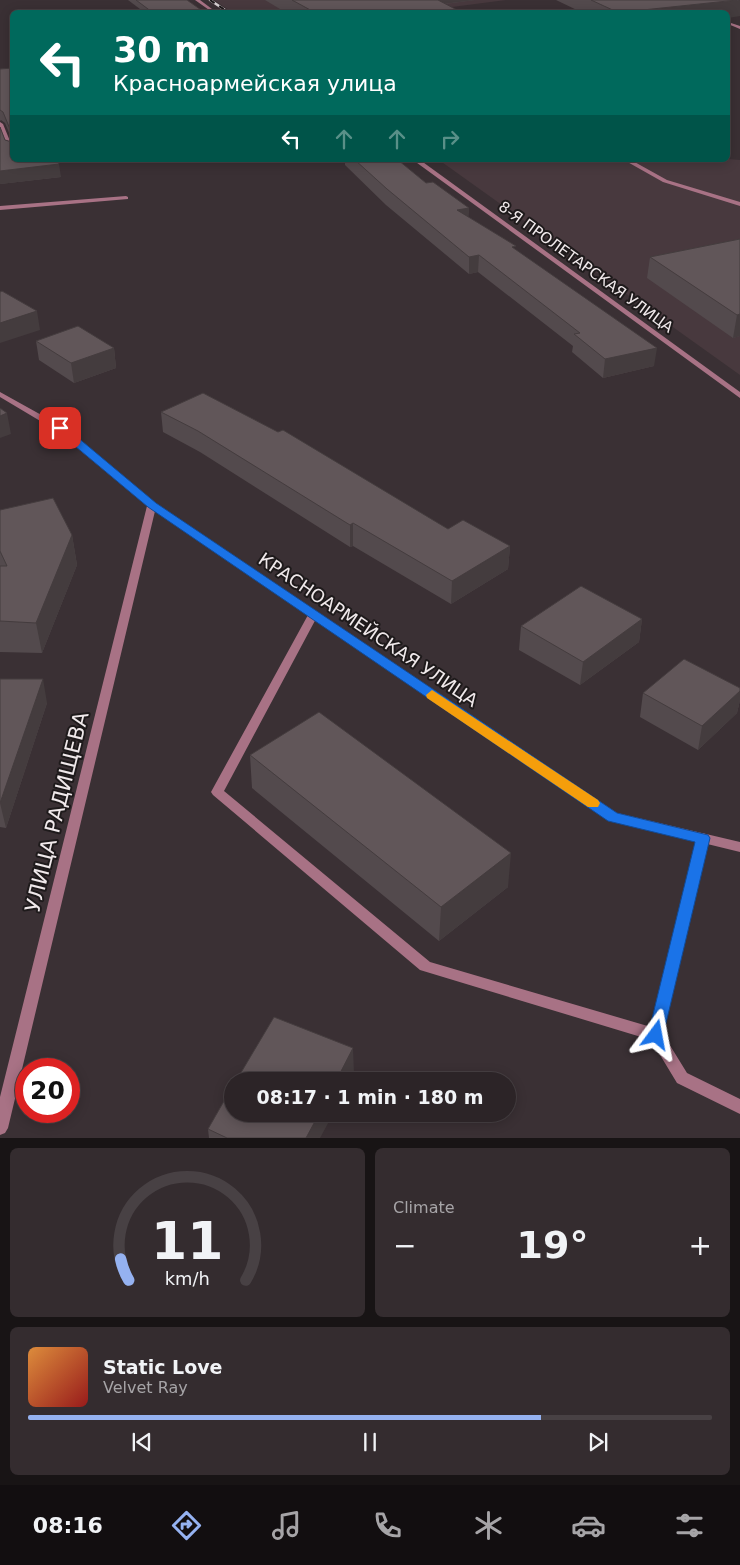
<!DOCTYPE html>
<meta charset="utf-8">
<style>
:root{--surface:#2c2427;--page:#342c2f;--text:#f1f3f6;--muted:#a6a4a7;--line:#484144;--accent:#95b2f1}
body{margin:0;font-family:"DejaVu Sans",sans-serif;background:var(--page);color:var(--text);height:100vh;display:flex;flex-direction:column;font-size:19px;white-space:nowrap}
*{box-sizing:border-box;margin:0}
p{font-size:16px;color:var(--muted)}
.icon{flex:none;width:28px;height:28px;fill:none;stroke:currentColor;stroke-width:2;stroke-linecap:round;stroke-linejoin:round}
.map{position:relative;height:1138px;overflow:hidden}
.panel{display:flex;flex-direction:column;gap:10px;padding:10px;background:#181415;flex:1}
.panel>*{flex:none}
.banner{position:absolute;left:10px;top:10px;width:720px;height:152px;border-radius:8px;box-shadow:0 2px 12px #0003,0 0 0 1px var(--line);background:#00695c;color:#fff;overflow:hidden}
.speed{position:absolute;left:15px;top:1058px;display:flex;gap:10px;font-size:25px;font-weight:700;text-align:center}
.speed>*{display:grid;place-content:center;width:65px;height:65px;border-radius:50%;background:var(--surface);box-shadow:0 2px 12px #0003,0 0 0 1px var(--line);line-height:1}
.speed .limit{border:8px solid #d22;background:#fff;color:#111}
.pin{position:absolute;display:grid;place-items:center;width:42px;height:42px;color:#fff;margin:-21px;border-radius:10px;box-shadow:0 2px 8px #0006}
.me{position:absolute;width:55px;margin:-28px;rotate:13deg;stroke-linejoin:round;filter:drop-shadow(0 0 4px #0008)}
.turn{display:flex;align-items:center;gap:18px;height:105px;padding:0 20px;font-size:22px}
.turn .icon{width:65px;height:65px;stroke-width:2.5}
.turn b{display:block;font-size:35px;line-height:42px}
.lanes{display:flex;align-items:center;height:48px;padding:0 20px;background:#0003;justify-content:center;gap:25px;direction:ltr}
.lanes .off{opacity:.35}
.big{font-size:38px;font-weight:700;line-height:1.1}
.panel .widget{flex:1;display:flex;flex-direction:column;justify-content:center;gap:8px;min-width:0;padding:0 18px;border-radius:8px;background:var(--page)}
.panel .dial{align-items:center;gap:0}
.dial svg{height:130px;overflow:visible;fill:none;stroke:var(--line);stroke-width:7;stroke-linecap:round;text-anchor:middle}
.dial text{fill:var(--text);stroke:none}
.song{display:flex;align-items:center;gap:15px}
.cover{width:60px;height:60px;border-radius:8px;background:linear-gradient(135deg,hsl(30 70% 55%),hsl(0 70% 35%))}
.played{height:5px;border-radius:2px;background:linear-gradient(90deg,var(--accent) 75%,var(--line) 75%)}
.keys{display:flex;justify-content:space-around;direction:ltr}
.heat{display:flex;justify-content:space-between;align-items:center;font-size:28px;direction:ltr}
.panel .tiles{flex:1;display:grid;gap:10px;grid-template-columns:1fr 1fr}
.widget:last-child{grid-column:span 2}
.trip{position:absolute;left:224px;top:1072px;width:292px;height:50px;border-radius:25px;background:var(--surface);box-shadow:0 2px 12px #0003,0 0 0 1px var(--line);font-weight:700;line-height:50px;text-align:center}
.tab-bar{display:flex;height:80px;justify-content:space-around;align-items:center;background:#120e10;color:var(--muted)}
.tab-bar .icon{width:35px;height:35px}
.tab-bar .current{color:var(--accent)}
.tab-bar b{font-size:22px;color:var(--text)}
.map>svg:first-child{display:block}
</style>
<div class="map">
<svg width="740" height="1138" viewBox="0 0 740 1138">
<rect width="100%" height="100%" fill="#3a3034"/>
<path fill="#48393e" d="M 214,0 L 506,0 L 421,11 L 423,12 L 232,12 Z
M 728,159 L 740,160 L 740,375 L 439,160 Z"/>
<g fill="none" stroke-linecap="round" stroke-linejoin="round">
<path fill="#a87285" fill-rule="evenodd" d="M 624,160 L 631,160 L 667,180 L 740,202 L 740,206 L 663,182 Z
M 126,196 L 128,197 L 128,199 L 0,210 L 0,206 Z
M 313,612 L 318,615 L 224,791 L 430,962 L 651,1027 L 697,838 L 699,835 L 703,833 L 707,835 L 709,838 L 663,1034 L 687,1073 L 740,1099 L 740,1114 L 677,1083 L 651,1040 L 420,970 L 213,795 L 211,792 L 308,615 Z"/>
<path fill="#a87285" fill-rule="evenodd" d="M 195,0 L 200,0 L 216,12 L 212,12 Z
M 728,22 L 740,26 L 740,29 L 728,24 Z
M 0,122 L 3,124 L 12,146 L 12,153 L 9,151 L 0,130 Z
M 413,160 L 420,160 L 740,392 L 740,398 Z
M 0,392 L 63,427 L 155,503 L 617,813 L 740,842 L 740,852 L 609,820 L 155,511 L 8,1128 L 5,1133 L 0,1135 L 0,1097 L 147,506 L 57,431 L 0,397 Z"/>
<g stroke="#d7d0d2" stroke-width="2.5">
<path id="rail" d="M 210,0 L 228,12"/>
</g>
<use href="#rail" stroke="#1e1a1b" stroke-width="2" stroke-dasharray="5.5" stroke-linecap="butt"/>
</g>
<path fill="#534a4d" d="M 128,0 L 187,0 L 204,12 L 144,12 Z
M 265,0 L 475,0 L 445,4 L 461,12 L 285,12 Z
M 556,0 L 740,0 L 728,12 L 581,12 Z
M 0,69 L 61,177 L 0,184 L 0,127 L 5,140 L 12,142 L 12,140 L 5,123 L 1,120 L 0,121 Z
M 345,160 L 398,160 L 426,183 L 469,208 L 468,217 L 516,250 L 654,366 L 603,378 L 572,352 L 573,346 L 478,272 L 469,274 L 386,205 L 345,165 Z
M 740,239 L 740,336 L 733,338 L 647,278 L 650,257 Z
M 36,341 L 114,348 L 116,368 L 74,383 L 39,360 Z
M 161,412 L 448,529 L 510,546 L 508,569 L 451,604 L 353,546 L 350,547 L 200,452 L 163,432 Z
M 0,510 L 72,535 L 77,565 L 42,653 L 0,652 Z
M 642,619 L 639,642 L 580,685 L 519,650 L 521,626 Z
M 0,679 L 47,703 L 6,828 L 0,827 Z
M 740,688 L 740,700 L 737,713 L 698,750 L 640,717 L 643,693 Z
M 250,755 L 508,887 L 439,941 L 252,788 Z
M 208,1129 L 320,1138 L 209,1138 Z"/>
<path fill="#443c3e" d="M 419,0 L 475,0 L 419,7 Z
M 740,0 L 740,16 L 728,18 L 728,12 L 624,12 Z
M 59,164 L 61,177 L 0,184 L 0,171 Z
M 469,208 L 468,224 L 457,210 Z
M 479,255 L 478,272 L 469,274 L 469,257 Z
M 37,311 L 40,330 L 0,343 L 0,323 Z
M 740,314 L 740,336 L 733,338 L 737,315 Z
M 114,348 L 116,368 L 74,383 L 71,363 Z
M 657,348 L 654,366 L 603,378 L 605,359 Z
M 7,413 L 11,434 L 0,438 L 0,416 Z
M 353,523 L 353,546 L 350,547 L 350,525 Z
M 72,535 L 77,565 L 42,653 L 36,623 Z
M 510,546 L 508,569 L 451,604 L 452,581 Z
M 642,619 L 639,642 L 580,685 L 583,662 Z
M 43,679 L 47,703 L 6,828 L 0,803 Z
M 740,691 L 740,700 L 737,713 L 698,750 L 702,726 Z
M 511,853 L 508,887 L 439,941 L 441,907 Z
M 353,1048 L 354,1074 L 350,1081 L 336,1081 Z
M 319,1114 L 333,1114 L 320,1138 L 306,1138 Z"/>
<path fill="#615659" stroke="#443c3e" d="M 136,0 L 187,0 L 204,12 L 152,12 Z
M 292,0 L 438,0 L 461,12 L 314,12 Z
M 591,0 L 737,0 L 624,12 L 617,12 Z
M 12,68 L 12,160 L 57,160 L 59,164 L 0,171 L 0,127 L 5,140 L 12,142 L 12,134 L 3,112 L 0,110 L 0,69 Z
M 355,160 L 398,160 L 426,183 L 433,182 L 469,208 L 457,210 L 516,246 L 512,247 L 657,348 L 605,359 L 574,334 L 580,333 L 479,255 L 469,257 L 387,189 Z
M 740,239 L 740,314 L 737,315 L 650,257 Z
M 2,291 L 37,311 L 0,323 L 0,292 Z
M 78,326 L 114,348 L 71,363 L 36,341 Z
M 203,393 L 278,432 L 283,430 L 448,529 L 463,520 L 510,546 L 452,581 L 353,523 L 350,525 L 198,431 L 161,412 Z
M 0,408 L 7,413 L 0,416 Z
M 53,498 L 72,535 L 36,623 L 0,621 L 0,566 L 7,566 L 0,551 L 0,510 Z
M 581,586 L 642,619 L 583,662 L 521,626 Z
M 684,659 L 740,688 L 740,691 L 702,726 L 643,693 Z
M 0,679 L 43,679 L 0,803 Z
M 319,712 L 511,853 L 441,907 L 250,755 Z
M 274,1017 L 353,1048 L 336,1081 L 236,1081 Z
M 232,1087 L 232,1114 L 319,1114 L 306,1138 L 227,1138 L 208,1129 Z"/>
<path fill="#1a73e8" stroke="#114b97" d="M 57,426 L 64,426 L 156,503 L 617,813 L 708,835 L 710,838 L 662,1040 L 656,1042 L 651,1040 L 648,1035 L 695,842 L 608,821 L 148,507 L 57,431 Z"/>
<path fill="#f59e0b" d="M 432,690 L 598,800 L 600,803 L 598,807 L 588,807 L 427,698 L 426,695 Z"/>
<g text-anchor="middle" stroke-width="4" stroke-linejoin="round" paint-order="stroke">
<g font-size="15" fill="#f0e9eb" stroke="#1e1a1b">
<text transform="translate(586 267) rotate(36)" y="5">8-Я ПРОЛЕТАРСКАЯ УЛИЦА</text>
</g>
<g font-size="18" fill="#f0e9eb" stroke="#1e1a1b">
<text transform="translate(368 630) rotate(34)" y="6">КРАСНОАРМЕЙСКАЯ УЛИЦА</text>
</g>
<g font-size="21" fill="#f0e9eb" stroke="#1e1a1b">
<text transform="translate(57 812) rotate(-76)" y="7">УЛИЦА РАДИЩЕВА</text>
</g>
</g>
</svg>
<div class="speed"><div class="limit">20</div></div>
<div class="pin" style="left:60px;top:428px;background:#d93025"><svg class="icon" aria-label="arrive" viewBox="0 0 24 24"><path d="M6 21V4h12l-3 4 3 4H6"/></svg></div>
<svg class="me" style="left:656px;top:1035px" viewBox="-20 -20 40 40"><path d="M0-17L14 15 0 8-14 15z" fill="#1a73e8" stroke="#fff" stroke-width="4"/></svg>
<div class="trip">08:17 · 1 min · 180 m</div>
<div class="banner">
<div class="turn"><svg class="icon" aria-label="left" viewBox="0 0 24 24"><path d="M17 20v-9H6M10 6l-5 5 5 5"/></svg><div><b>30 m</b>Красноармейская улица</div></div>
<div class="lanes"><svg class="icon" aria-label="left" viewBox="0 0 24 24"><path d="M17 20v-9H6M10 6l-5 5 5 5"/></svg><svg class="icon off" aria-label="ahead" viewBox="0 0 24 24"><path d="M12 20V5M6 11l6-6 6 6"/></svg><svg class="icon off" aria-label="ahead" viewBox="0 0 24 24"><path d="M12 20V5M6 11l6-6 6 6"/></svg><svg class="icon off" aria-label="right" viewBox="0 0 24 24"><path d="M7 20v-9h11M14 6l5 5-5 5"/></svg></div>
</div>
</div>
<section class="panel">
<div class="tiles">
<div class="widget dial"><svg viewBox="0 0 100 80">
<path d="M14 69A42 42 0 1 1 86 69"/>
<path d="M14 69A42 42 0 0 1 9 56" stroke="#95b2f1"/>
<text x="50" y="56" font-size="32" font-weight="700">11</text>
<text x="50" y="72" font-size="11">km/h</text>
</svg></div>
<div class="widget"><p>Climate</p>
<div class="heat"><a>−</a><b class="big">19°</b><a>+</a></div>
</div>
<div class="widget">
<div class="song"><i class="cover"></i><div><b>Static Love</b><p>Velvet Ray</p></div></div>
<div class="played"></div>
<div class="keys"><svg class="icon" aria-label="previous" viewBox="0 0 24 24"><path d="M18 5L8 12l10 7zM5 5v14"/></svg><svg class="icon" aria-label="pause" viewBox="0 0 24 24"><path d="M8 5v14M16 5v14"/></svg><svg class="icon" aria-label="next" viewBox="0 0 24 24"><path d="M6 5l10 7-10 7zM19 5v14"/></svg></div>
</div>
</div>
</section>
<nav class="tab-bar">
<b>08:16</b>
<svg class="icon current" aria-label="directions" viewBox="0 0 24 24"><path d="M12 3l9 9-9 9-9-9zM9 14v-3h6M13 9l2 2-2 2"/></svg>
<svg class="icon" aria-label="music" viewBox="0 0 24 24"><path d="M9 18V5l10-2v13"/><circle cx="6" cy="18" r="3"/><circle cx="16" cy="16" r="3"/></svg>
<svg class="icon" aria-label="phone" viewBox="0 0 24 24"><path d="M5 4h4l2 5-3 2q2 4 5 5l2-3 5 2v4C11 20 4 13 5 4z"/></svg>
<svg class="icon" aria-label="climate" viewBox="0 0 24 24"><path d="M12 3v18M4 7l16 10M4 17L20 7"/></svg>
<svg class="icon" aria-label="car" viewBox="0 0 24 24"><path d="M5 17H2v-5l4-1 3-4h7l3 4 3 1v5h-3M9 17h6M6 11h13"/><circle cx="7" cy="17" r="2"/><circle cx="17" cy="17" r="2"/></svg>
<svg class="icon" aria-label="filters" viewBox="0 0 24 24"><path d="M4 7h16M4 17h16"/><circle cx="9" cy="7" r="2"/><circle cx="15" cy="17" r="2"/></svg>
</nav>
